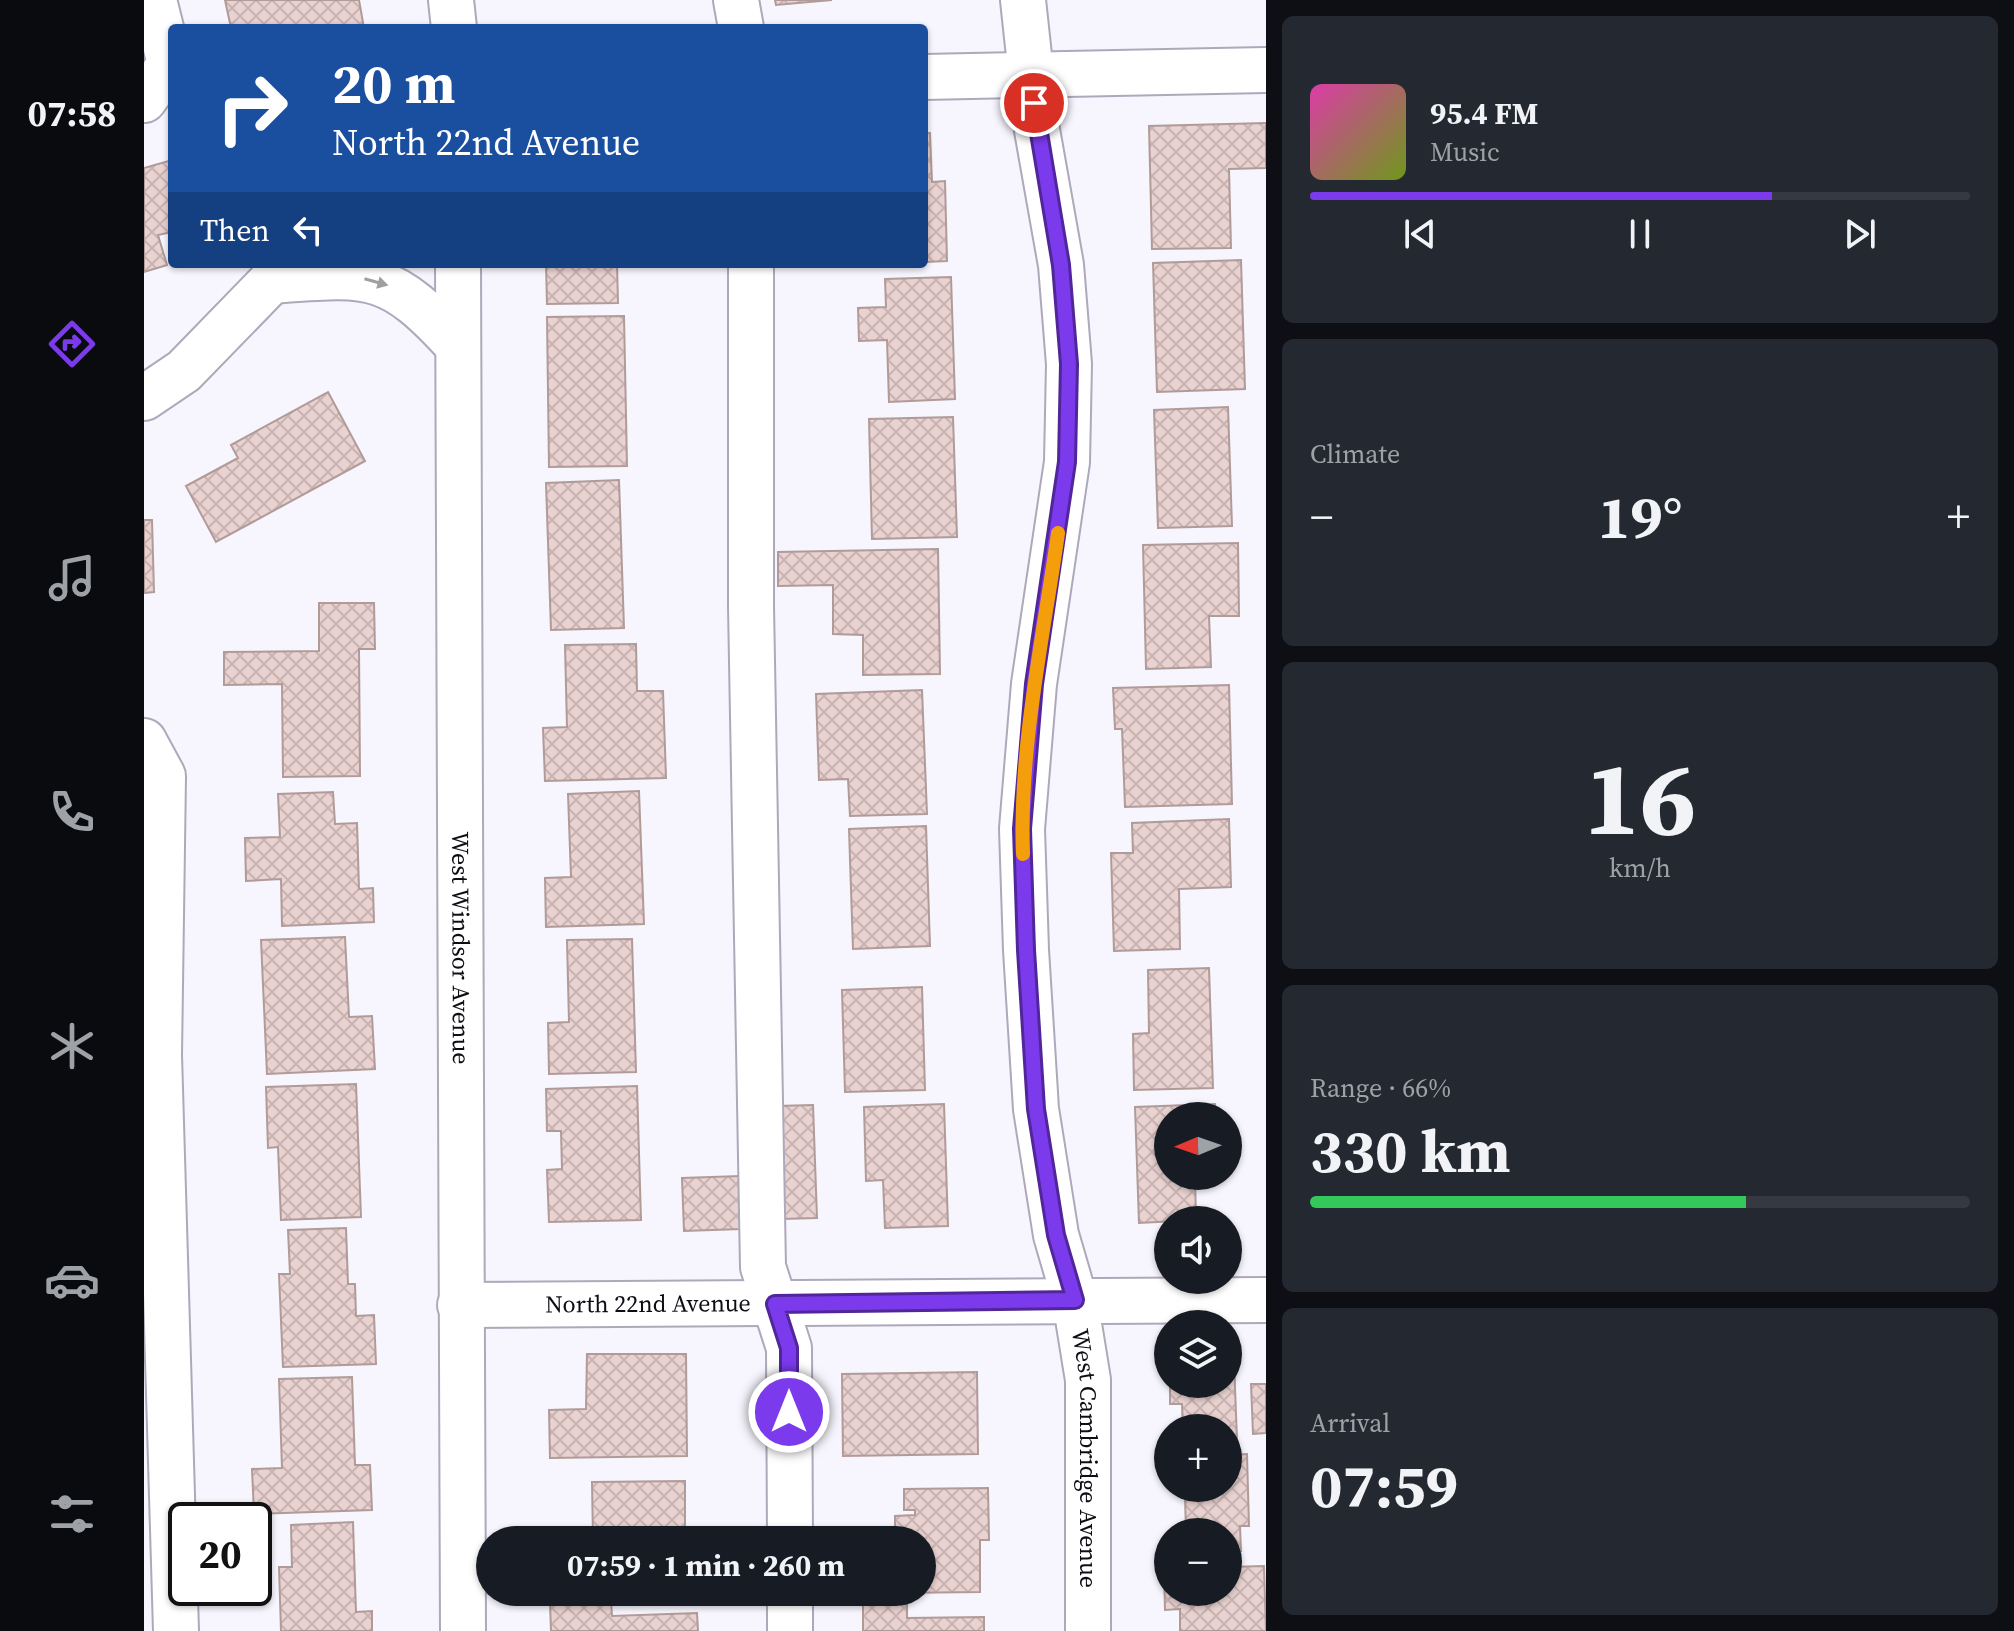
<!DOCTYPE html>
<meta charset="utf-8">
<style>
:root{--surface:#171b24;--page:#242831;--text:#f1f3f6;--muted:#9ea1a6;--line:#363941;--accent:#7c3aed}
body{margin:0;font-family:"Source Serif 4",serif;background:var(--page);color:var(--text);height:100vh;display:flex;flex-direction:column;font-size:30px;white-space:nowrap}
*{box-sizing:border-box;margin:0}
p{font-size:26px;color:var(--muted)}
.icon{flex:none;width:44px;height:44px;fill:none;stroke:currentColor;stroke-width:2;stroke-linecap:round;stroke-linejoin:round}
.map{position:relative;flex:1;overflow:hidden}
.sheet{display:flex;flex-direction:column;gap:16px;padding:16px;background:#0d0f14;width:748px}
.sheet>*{flex:none}
.banner{position:absolute;left:24px;top:24px;width:760px;height:244px;border-radius:8px;box-shadow:0 2px 6px #0004;background:#1a4fa0;color:#fff;overflow:hidden}
.needle{width:52px;rotate:268deg}
.tools{position:absolute;left:1010px;top:1102px;display:grid;gap:16px}
.tools a{display:grid;place-items:center;width:88px;height:88px;border-radius:50%;background:var(--surface);box-shadow:0 2px 6px #0004;font-size:40px}
.speed{position:absolute;left:24px;top:1502px;display:flex;gap:16px;font-size:40px;font-weight:700;text-align:center}
.speed>*{display:grid;place-content:center;width:104px;height:104px;border-radius:50%;background:var(--surface);box-shadow:0 2px 6px #0004;line-height:1}
.speed .limit{border:4px solid #111;border-radius:12px;background:#fff;color:#111}
.pin{position:absolute;display:grid;place-items:center;width:68px;height:68px;color:#fff;margin:-34px;border:4px solid #fff;border-radius:50%;box-shadow:0 2px 8px #0007}
.me{position:absolute;width:88px;margin:-44px;rotate:0deg;stroke-linejoin:round;filter:drop-shadow(0 0 6px #0008)}
.turn{display:flex;align-items:center;gap:28px;height:168px;padding:0 32px;font-size:36px}
.turn .icon{width:104px;height:104px;stroke-width:2.5}
.turn b{display:block;font-size:56px;line-height:68px}
.then{display:flex;align-items:center;height:76px;padding:0 32px;background:#0003;gap:16px;font-size:30px}
.big{font-size:60px;font-weight:700;line-height:1.1}
.sheet .card{flex:1;display:flex;flex-direction:column;justify-content:center;gap:12px;min-width:0;padding:0 28px;border-radius:12px;background:var(--page)}
.sheet .dial{align-items:center;gap:0}
.dial b{font-size:104px;line-height:1}
.song{display:flex;align-items:center;gap:24px}
.cover{width:96px;height:96px;border-radius:12px;background:linear-gradient(135deg,hsl(320 70% 55%),hsl(80 70% 35%))}
.played{height:8px;border-radius:4px;background:linear-gradient(90deg,var(--accent) 70%,var(--line) 70%)}
.keys{display:flex;justify-content:space-around;direction:ltr}
.heat{display:flex;justify-content:space-between;align-items:center;font-size:44px;direction:ltr}
.charge{height:12px;border-radius:6px;background:linear-gradient(90deg,#34c759 66%,var(--line) 0)}
.trip{position:absolute;left:332px;top:1526px;width:460px;height:80px;border-radius:40px;background:var(--surface);box-shadow:0 2px 6px #0004;font-weight:700;line-height:80px;text-align:center}
main{display:flex;flex:1;min-height:0}
.tabs{display:flex;flex-direction:column;width:144px;justify-content:space-around;align-items:center;background:#090b0e;color:var(--muted)}
.tabs .icon{width:56px;height:56px}
.tabs .active{color:var(--accent)}
.tabs b{font-size:36px;color:var(--text)}
.map>svg:first-child{display:block}
</style>
<main>
<nav class="tabs">
<b>07:58</b>
<svg class="icon active" aria-label="directions" viewBox="0 0 24 24"><path d="M12 3l9 9-9 9-9-9zM9 14v-3h6M13 9l2 2-2 2"/></svg>
<svg class="icon" aria-label="music" viewBox="0 0 24 24"><path d="M9 18V5l10-2v13"/><circle cx="6" cy="18" r="3"/><circle cx="16" cy="16" r="3"/></svg>
<svg class="icon" aria-label="phone" viewBox="0 0 24 24"><path d="M5 4h4l2 5-3 2q2 4 5 5l2-3 5 2v4C11 20 4 13 5 4z"/></svg>
<svg class="icon" aria-label="climate" viewBox="0 0 24 24"><path d="M12 3v18M4 7l16 10M4 17L20 7"/></svg>
<svg class="icon" aria-label="car" viewBox="0 0 24 24"><path d="M5 17H2v-5l4-1 3-4h7l3 4 3 1v5h-3M9 17h6M6 11h13"/><circle cx="7" cy="17" r="2"/><circle cx="17" cy="17" r="2"/></svg>
<svg class="icon" aria-label="filters" viewBox="0 0 24 24"><path d="M4 7h16M4 17h16"/><circle cx="9" cy="7" r="2"/><circle cx="15" cy="17" r="2"/></svg>
</nav>
<div class="map">
<svg width="1122" height="1631" viewBox="0 0 1122 1631">
<defs>
<pattern id="building-cross-hatch" width="8" height="8" patternUnits="userSpaceOnUse" patternTransform="scale(2)"><rect width="8" height="8" fill="#e9d2d0"/><path d="M0 0l8 8M0 8l8-8" fill="none" stroke="#c7b3b2"/></pattern>
</defs>
<rect width="100%" height="100%" fill="#f7f5fd"/>
<path fill="url(#building-cross-hatch)" stroke="#b19b98" stroke-width="2" d="M 81,0 L 215,0 L 220,28 L 87,28 Z
M 631,0 L 688,0 L 632,5 Z
M 1122,123 L 1122,168 L 1085,169 L 1087,248 L 1008,249 L 1005,126 Z
M 786,133 L 788,182 L 801,181 L 803,261 L 780,262 L 780,134 Z
M 28,160 L 28,232 L 14,235 L 23,265 L 0,272 L 0,168 Z
M 1097,260 L 1101,389 L 1013,392 L 1009,263 Z
M 402,264 L 473,264 L 474,303 L 403,304 Z
M 807,277 L 811,399 L 745,402 L 743,340 L 715,341 L 714,308 L 742,307 L 741,279 Z
M 480,316 L 483,466 L 405,467 L 403,317 Z
M 184,392 L 221,461 L 72,542 L 42,486 L 94,458 L 87,445 Z
M 1084,407 L 1088,526 L 1014,528 L 1010,410 Z
M 809,417 L 813,537 L 728,539 L 725,419 Z
M 475,480 L 480,628 L 407,630 L 402,483 Z
M 0,520 L 8,520 L 10,592 L 0,593 Z
M 1094,543 L 1095,616 L 1065,616 L 1067,667 L 1002,669 L 999,545 Z
M 794,549 L 796,674 L 719,675 L 719,635 L 689,634 L 689,585 L 634,586 L 634,552 Z
M 175,603 L 230,603 L 231,649 L 215,649 L 216,776 L 139,777 L 138,684 L 80,685 L 80,652 L 175,651 Z
M 492,644 L 493,691 L 519,691 L 522,778 L 401,781 L 399,728 L 423,727 L 421,645 Z
M 1085,685 L 1088,804 L 981,807 L 978,729 L 971,729 L 969,688 Z
M 778,690 L 783,814 L 706,816 L 704,779 L 675,780 L 672,694 Z
M 495,791 L 500,924 L 402,927 L 401,878 L 427,877 L 424,794 Z
M 189,792 L 191,824 L 213,823 L 215,889 L 229,888 L 230,922 L 138,926 L 137,879 L 102,881 L 101,838 L 136,837 L 134,794 Z
M 1085,819 L 1087,887 L 1035,889 L 1036,949 L 970,951 L 967,853 L 989,853 L 988,823 Z
M 782,826 L 786,946 L 709,949 L 705,829 Z
M 201,937 L 205,1017 L 228,1016 L 231,1069 L 123,1074 L 117,940 Z
M 488,939 L 492,1072 L 405,1074 L 404,1023 L 425,1022 L 423,940 Z
M 1065,968 L 1069,1088 L 990,1090 L 989,1034 L 1005,1033 L 1004,970 Z
M 778,987 L 781,1090 L 701,1092 L 698,990 Z
M 212,1084 L 217,1217 L 137,1220 L 134,1147 L 124,1148 L 122,1087 Z
M 493,1086 L 497,1220 L 405,1222 L 403,1170 L 418,1169 L 417,1131 L 403,1131 L 402,1089 Z
M 800,1104 L 804,1226 L 741,1228 L 739,1180 L 722,1181 L 720,1107 Z
M 1071,1104 L 1072,1116 L 1024,1116 L 1024,1176 L 1051,1176 L 1052,1220 L 995,1223 L 991,1107 Z
M 669,1105 L 673,1218 L 637,1219 L 633,1106 Z
M 596,1176 L 597,1229 L 540,1231 L 538,1178 Z
M 202,1228 L 204,1284 L 211,1284 L 212,1316 L 230,1315 L 232,1364 L 139,1367 L 135,1274 L 146,1274 L 144,1230 Z
M 443,1354 L 542,1354 L 543,1456 L 406,1458 L 405,1410 L 442,1409 Z
M 1084,1361 L 1090,1361 L 1093,1440 L 1084,1440 L 1084,1428 L 1039,1428 L 1038,1404 L 1026,1404 L 1026,1384 L 1084,1384 Z
M 833,1372 L 834,1454 L 699,1456 L 698,1374 Z
M 208,1377 L 211,1465 L 226,1465 L 228,1510 L 110,1514 L 108,1469 L 138,1468 L 135,1379 Z
M 1107,1384 L 1122,1384 L 1122,1433 L 1109,1434 Z
M 1103,1454 L 1105,1526 L 1096,1526 L 1097,1551 L 1084,1551 L 1084,1532 L 1042,1532 L 1041,1496 L 1037,1496 L 1036,1488 L 1084,1488 L 1084,1455 Z
M 541,1481 L 541,1540 L 449,1540 L 448,1482 Z
M 844,1488 L 845,1540 L 836,1540 L 836,1592 L 751,1593 L 778,1592 L 778,1540 L 751,1540 L 751,1516 L 771,1515 L 771,1510 L 760,1510 L 760,1489 Z
M 209,1522 L 212,1612 L 228,1611 L 228,1631 L 137,1631 L 135,1567 L 148,1567 L 147,1525 Z
M 1120,1566 L 1122,1631 L 1036,1631 L 1036,1609 L 1021,1610 L 1020,1570 L 1024,1569 L 1024,1592 L 1084,1592 L 1084,1567 Z
M 467,1600 L 468,1616 L 553,1613 L 554,1631 L 407,1631 L 406,1603 Z
M 719,1603 L 763,1603 L 763,1618 L 840,1617 L 840,1631 L 719,1631 Z"/>
<g fill="none" stroke-linecap="round" stroke-linejoin="round">
<g stroke="#ada9bb" stroke-width="48">
<g id="minor">
<path d="M 307,0 L 310,28"/>
<path d="M 592,0 L 597,28"/>
<path id="s1" d="M 879,0 L 893,130 L 917,265 L 925,364 L 923,462 L 890,684 L 878,829 L 882,950 L 892,1109 L 912,1235 L 931,1300 L 944,1380 L 944,1631"/>
<path d="M 780,77 L 1122,70"/>
<path d="M 0,100 L 26,64 L 10,0"/>
<path id="s2" d="M 314,264 L 319,1631"/>
<path d="M 607,264 L 607,606 L 619,1267 L 645,1348 L 646,1540"/>
<path d="M 127,281 C 227,274 244,269 314,346"/>
<path d="M 0,398 L 40,371 L 144,264"/>
<path d="M 0,741 L 19,776 L 15,1055 L 32,1631"/>
<path id="s3" d="M 316,1305 L 1122,1300"/>
<path d="M 646,1592 L 646,1631"/>
</g>
</g>
<use href="#minor" stroke="#fff" stroke-width="44"/>
</g>
<defs><path id="oneway-solid" d="M-6-.8H1V-3.2L6.5 0L1 3.2V.8H-6Z" transform="scale(2)"/></defs>
<use fill="#9f9ea1" href="#oneway-solid" transform="translate(232 282) rotate(16)"/>
<g fill="none" stroke-linecap="round" stroke-linejoin="round">
<g stroke="#51269a" stroke-width="20">
<path id="route" d="M 645,1412 L 645,1348 L 631,1304 L 931,1300 L 912,1235 L 892,1109 L 882,950 L 878,829 L 890,684 L 923,462 L 925,364 L 917,265 L 890,103"/>
</g>
<use href="#route" stroke="#7c3aed" stroke-width="14"/>
<path stroke="#f59e0b" stroke-width="14" d="M 879,854 C 875,747 899,639 914,533"/>
</g>
<g text-anchor="middle" stroke-width="8" stroke-linejoin="round" paint-order="stroke">
<g font-size="24" fill="#0e0d13" stroke="#f7f5fd">
<text dy="8" stroke="none"><textPath href="#s2" startOffset="684">West Windsor Avenue</textPath></text>
<text dy="8" stroke="none"><textPath href="#s3" startOffset="188">North 22nd Avenue</textPath></text>
<text dy="8" stroke="none"><textPath href="#s1" startOffset="1470">West Cambridge Avenue</textPath></text>
</g>
</g>
</svg>
<div class="tools">
<a><svg class="needle" viewBox="-14 -14 28 28"><path d="M0-13l5 13h-10z" fill="#e53935"/><path d="M0 13l5-13h-10z" fill="#9ea1a6"/></svg></a>
<a><svg class="icon" aria-label="sound" viewBox="0 0 24 24"><path d="M4 9h4l5-4v14l-5-4H4zM17 9q2 3 0 6"/></svg></a>
<a><svg class="icon" aria-label="layers" viewBox="0 0 24 24"><path d="M12 4l9 5-9 5-9-5zM3 14l9 5 9-5"/></svg></a>
<a>+</a>
<a>−</a>
</div>
<div class="speed"><div class="limit">20</div></div>
<div class="pin" style="left:890px;top:103px;background:#d93025"><svg class="icon" aria-label="arrive" viewBox="0 0 24 24"><path d="M6 21V4h12l-3 4 3 4H6"/></svg></div>
<svg class="me" style="left:645px;top:1412px" viewBox="-20 -20 40 40"><circle r="17" fill="#7c3aed" stroke="#fff" stroke-width="3"/><path d="M0-11L8 9 0 5-8 9z" fill="#fff"/></svg>
<div class="trip">07:59 · 1 min · 260 m</div>
<div class="banner">
<div class="turn"><svg class="icon" aria-label="right" viewBox="0 0 24 24"><path d="M7 20v-9h11M14 6l5 5-5 5"/></svg><div><b>20 m</b>North 22nd Avenue</div></div>
<div class="then">Then<svg class="icon" aria-label="left" viewBox="0 0 24 24"><path d="M17 20v-9H6M10 6l-5 5 5 5"/></svg></div>
</div>
</div>
<section class="sheet">
<div class="card">
<div class="song"><i class="cover"></i><div><b>95.4 FM</b><p>Music</p></div></div>
<div class="played"></div>
<div class="keys"><svg class="icon" aria-label="previous" viewBox="0 0 24 24"><path d="M18 5L8 12l10 7zM5 5v14"/></svg><svg class="icon" aria-label="pause" viewBox="0 0 24 24"><path d="M8 5v14M16 5v14"/></svg><svg class="icon" aria-label="next" viewBox="0 0 24 24"><path d="M6 5l10 7-10 7zM19 5v14"/></svg></div>
</div>
<div class="card"><p>Climate</p>
<div class="heat"><a>−</a><b class="big">19°</b><a>+</a></div>
</div>
<div class="card dial"><b>16</b><p>km/h</p></div>
<div class="card"><p>Range · 66%</p><b class="big">330 km</b><div class="charge"></div></div>
<div class="card"><p>Arrival</p><b class="big">07:59</b></div>
</section>
</main>
